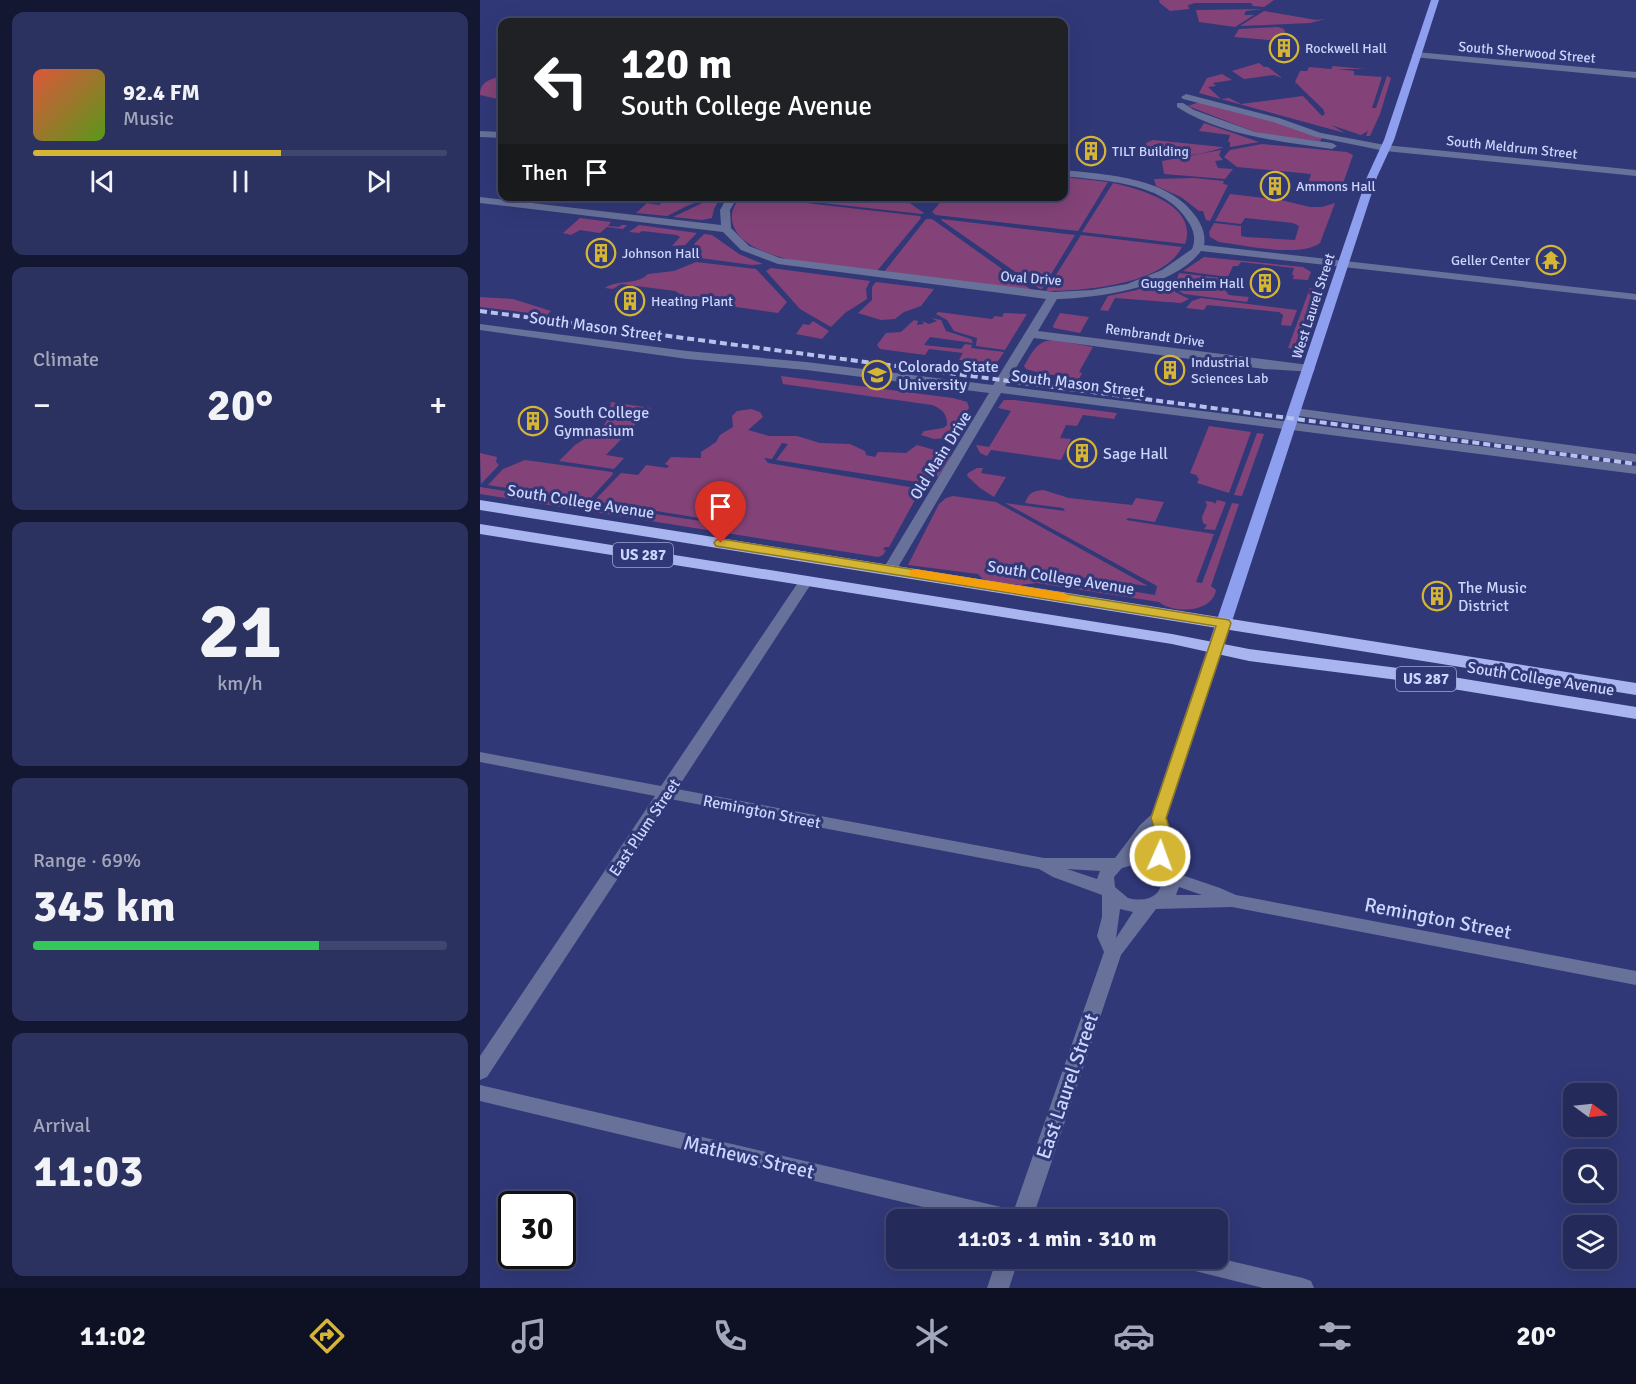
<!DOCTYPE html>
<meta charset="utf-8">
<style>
:root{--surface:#242a5a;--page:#2c3260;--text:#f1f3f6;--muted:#a3a7bb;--line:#414670;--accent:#d5b534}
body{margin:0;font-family:Signika,sans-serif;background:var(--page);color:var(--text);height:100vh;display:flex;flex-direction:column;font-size:22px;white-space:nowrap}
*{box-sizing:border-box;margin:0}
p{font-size:20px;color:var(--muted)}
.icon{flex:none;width:33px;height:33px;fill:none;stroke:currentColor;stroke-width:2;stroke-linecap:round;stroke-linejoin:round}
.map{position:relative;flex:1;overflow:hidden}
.details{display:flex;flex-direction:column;gap:12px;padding:12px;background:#141732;width:480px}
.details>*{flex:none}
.top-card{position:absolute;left:18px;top:18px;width:570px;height:183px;border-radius:12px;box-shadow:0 6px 24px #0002,0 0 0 2px var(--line);background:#202124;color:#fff;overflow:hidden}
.needle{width:39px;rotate:105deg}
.tools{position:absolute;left:1083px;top:1083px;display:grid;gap:12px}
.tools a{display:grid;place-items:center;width:54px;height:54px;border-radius:12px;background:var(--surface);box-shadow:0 6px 24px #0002,0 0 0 2px var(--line);font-size:30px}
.speed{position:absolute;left:18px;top:1191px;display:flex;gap:12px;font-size:30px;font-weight:700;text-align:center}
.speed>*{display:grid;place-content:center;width:78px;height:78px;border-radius:50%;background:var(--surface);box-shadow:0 6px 24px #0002,0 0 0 2px var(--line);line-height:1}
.speed .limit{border:3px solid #111;border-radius:9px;background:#fff;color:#111}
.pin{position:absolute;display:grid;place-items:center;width:51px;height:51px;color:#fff;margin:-62px -26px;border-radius:50% 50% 50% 0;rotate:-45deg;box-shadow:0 0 6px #0007}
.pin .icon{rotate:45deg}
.me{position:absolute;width:66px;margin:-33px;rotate:2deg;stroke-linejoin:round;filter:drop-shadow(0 0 4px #0008)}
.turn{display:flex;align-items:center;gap:21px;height:126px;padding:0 24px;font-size:27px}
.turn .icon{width:78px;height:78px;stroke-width:2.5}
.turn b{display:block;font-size:42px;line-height:51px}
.then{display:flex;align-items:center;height:57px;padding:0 24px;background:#0003;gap:12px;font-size:22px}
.big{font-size:45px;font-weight:800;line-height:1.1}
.details .widget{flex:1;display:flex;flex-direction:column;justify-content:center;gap:9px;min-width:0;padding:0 21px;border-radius:12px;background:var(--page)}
.details .dial{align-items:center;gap:0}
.dial b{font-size:78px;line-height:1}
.song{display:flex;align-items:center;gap:18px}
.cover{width:72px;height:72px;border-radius:9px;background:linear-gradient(135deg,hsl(10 70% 55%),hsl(90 70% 35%))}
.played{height:6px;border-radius:3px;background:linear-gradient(90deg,var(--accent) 60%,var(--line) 60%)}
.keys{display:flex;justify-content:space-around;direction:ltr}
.heat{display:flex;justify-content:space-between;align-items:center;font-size:33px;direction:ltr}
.charge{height:9px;border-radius:4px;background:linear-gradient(90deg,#34c759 69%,var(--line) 0)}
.trip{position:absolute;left:406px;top:1209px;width:342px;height:60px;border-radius:12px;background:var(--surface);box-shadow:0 6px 24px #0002,0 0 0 2px var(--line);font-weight:800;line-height:60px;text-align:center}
.tab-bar{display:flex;height:96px;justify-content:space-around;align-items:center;background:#0e1124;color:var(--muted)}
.tab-bar .icon{width:42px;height:42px}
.tab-bar .active{color:var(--accent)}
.tab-bar b{font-size:27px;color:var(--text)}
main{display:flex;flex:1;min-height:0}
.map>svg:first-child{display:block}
</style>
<main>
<section class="details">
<div class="widget">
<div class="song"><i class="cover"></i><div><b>92.4 FM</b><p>Music</p></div></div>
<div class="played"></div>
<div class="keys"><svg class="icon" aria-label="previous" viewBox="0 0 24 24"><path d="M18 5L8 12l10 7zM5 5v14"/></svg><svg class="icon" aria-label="pause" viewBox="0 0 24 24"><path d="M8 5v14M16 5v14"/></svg><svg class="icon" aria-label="next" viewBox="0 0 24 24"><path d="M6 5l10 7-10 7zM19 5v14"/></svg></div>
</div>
<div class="widget"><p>Climate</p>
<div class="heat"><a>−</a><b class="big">20°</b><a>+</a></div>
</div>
<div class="widget dial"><b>21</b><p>km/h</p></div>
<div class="widget"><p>Range · 69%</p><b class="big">345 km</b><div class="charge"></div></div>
<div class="widget"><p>Arrival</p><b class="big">11:03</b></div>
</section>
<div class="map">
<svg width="1156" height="1288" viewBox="0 0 1156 1288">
<rect width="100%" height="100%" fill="#303878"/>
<path fill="#844378" d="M 679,0 L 794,0 L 784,7 L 773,6 L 771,3 L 715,3 L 708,5 L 709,9 L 690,11 L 680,3 Z
M 782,9 L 766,11 L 764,15 L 774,15 L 755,27 L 719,22 L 716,10 Z
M 784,11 L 836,20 L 845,19 L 830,23 L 760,26 Z
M 798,27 L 804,29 L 805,32 L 789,40 L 754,37 L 759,29 Z
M 779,63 L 784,67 L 788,67 L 802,78 L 794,75 L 764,79 L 752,71 Z
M 853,66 L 885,69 L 857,69 L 874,71 L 874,75 L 902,77 L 892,108 L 896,108 L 907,76 L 911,78 L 900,114 L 890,136 L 886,136 L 888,131 L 881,135 L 851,125 L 865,133 L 719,93 L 727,78 L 742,74 L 752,80 L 733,83 L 736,86 L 728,87 L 741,99 L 749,98 L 761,104 L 823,96 L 842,116 L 845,114 L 843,109 L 815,82 L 820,71 L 827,71 L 829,67 L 851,69 Z
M 22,76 L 22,100 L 0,95 C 0,81 11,79 22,76 Z
M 719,102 L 798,122 L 842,138 L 840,141 L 780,134 L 708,106 Z
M 724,123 L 779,142 L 750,147 L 750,142 L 748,142 L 750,135 L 719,131 Z
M 673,140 L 742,147 L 744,147 C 726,154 688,160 669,156 L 666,143 Z
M 782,144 L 867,152 L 873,155 L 860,192 L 852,191 L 854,186 L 829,181 L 831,174 L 757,167 L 744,157 L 750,150 Z
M 741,150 L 739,155 L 743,160 L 735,161 L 738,168 L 753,169 L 745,179 L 684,174 L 682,161 Z
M 584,177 L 628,182 L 598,231 L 456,215 L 452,212 L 465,197 L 584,196 Z
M 714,178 L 744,181 L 743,184 L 748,185 L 730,221 L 726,220 L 723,211 L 719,211 L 701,197 L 676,186 L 674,179 Z
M 633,183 C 660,189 719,205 705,244 L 602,232 Z
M 750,194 L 801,200 L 830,207 L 842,207 L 855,203 L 840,243 C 821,258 763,245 739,242 L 730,237 L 729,232 L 734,223 L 761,226 L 761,236 L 766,237 L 815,240 L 819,226 L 813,223 L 765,218 L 761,224 L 735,221 Z
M 265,196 L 440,216 L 441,218 L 397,271 C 364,267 248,264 252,214 C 253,206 258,199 265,196 Z
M 188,197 L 188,196 L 232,197 L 209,205 L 187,216 L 156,213 L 167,203 L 179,205 Z
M 235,197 L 240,198 L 234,209 L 232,218 L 222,220 L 193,217 Z
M 288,197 L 421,197 L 444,213 L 442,214 Z
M 100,218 L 131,222 L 128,226 L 139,227 L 142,225 L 147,225 L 143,229 L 127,227 L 120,233 L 100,230 L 91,235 L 83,233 Z
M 446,219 L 452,219 L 553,291 L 404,272 Z
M 461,220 L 462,219 L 595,235 L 562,289 L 560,289 Z
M 159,225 L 217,233 L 205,245 L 192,246 L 200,237 L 197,235 L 162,231 L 159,233 L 149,232 Z
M 224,234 L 232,235 L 259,254 L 283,264 L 272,265 L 220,258 L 222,251 L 214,244 Z
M 601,235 L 702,247 C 683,285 603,291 566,291 Z
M 724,257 L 823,267 L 831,272 L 828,280 L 813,279 L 814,275 L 812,275 L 814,268 L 761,262 L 758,266 L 753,266 L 748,277 L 703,271 Z
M 216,262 L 276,269 L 307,302 L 298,313 L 215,301 L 202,298 L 203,296 L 195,291 L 141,284 L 133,289 L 125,288 C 137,279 156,286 168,274 L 194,271 Z
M 291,268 L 390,281 L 386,289 L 387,299 L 365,313 L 351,327 L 320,309 L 286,271 Z
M 699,273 L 741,278 L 738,285 L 745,286 L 744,289 L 749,295 L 769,297 L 767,302 L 704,294 L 699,291 L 695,285 Z
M 688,279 L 691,280 C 688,293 700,293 709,299 L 701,303 L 635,298 L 628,311 L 620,310 L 628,296 L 657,290 Z
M 396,282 L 454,289 L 441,306 L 424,312 L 415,319 L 401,320 L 378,313 L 392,300 L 392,287 Z
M 830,288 L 836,289 L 814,349 L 808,348 Z
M 0,297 L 33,299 L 71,311 L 67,315 L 0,307 Z
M 721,298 L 817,310 L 811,326 L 801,325 L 803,315 L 799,312 L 727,305 L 724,310 L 706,308 L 712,301 Z
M 458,312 L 512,319 L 515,316 L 522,317 L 524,313 L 547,314 L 525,350 L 496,346 L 497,338 L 474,331 L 467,320 L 456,314 Z
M 580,313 L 609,317 L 600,333 L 574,328 L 573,326 Z
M 451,318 L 461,320 L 466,331 L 491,339 L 493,343 L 450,337 L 444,345 L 481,349 L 485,344 L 492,345 L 491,348 L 524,352 L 516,364 L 479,360 L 483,353 L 449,349 L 445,355 L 400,349 L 397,345 L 406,333 L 421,332 L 434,320 L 438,321 L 437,325 L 444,324 L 442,321 L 449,324 L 457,321 Z
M 333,321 L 349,331 L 342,339 L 316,334 L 323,324 L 329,325 Z
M 575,340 L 613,347 L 599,372 L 602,373 L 599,379 L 560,373 L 546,369 L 544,366 C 553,351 557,340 575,340 Z
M 301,376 L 473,398 L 487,402 L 489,408 L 468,438 L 454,439 L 441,435 L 444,431 L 463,428 L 467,425 C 467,413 462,409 452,405 L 303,384 Z
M 524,400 L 534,400 L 637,413 L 634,419 L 603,415 L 597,426 L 586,425 L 580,438 L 591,439 L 581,460 L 511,450 L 507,456 L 500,453 L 496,445 L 509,447 L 531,411 L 518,408 Z
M 131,402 L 171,408 L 126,455 L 144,458 L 134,469 L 79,461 L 95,445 L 123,427 L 128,418 Z
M 271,409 L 280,412 L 283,417 L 268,430 L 289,436 L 317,436 L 340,443 L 370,444 L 385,451 L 386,455 L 395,457 L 398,452 L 426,453 L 437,445 L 469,454 L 470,458 L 458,477 L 446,480 L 443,483 L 296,460 L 308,444 L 313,445 L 302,443 L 292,459 L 284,458 L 288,463 L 441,489 L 409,547 L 405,547 L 403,550 L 406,550 L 403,555 L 398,557 L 0,494 L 0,487 L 227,522 L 226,519 L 114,501 L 141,473 L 158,475 L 166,465 L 187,468 L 189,466 L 185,464 L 191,457 L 221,458 L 221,452 L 236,442 L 240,435 L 253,427 L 252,416 L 257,411 Z
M 729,426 L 771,432 L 749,493 L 717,483 L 719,479 L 716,475 L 710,473 Z
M 777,433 L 784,434 L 762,496 L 754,495 Z
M 0,453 L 17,457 L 16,462 L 19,465 L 1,484 Z
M 45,460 L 132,472 L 133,474 L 108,501 L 8,485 L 23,469 Z
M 497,468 L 503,468 L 501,473 L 526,477 L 514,497 L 500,488 L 487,476 L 488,473 Z
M 563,490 L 589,498 L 652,505 L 656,498 L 684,502 L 675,522 L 648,518 L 646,520 L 734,534 L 716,582 L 722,583 L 752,503 L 759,504 L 731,586 L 736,590 C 732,613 694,614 679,602 L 557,583 L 540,585 L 511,582 L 503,579 L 498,574 L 428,565 L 459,504 L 466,498 L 473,496 L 516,502 L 668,586 L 592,576 L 596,582 L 675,595 L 677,586 L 525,503 L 585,511 L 583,508 L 545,503 C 549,493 552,491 563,490 Z
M 737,500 L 746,502 L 735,530 L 724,529 L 727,525 L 723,523 L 722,517 L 727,505 L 725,501 L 733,502 L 735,504 Z"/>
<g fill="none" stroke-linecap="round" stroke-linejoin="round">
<path fill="#687199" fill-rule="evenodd" d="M 936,52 L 1156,72 L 1156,78 L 933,57 L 932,55 Z
M 706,94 L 799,118 L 841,133 L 905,145 L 1156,170 L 1156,176 L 905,151 L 836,137 L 793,122 L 703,99 L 701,97 Z
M 697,103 L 703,103 L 714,110 L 775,132 L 852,143 L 857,146 L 852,149 C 799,141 743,136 697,107 Z
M 0,131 L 22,132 L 22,138 L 0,137 Z
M 584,170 C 628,175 690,177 717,218 C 722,226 726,235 724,245 L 1156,294 L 1156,300 L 721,251 C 695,287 619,298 577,299 L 558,331 L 829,365 L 835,369 L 833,372 L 784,369 L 554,338 L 525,386 L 1156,466 L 1156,474 L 521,393 L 417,569 L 410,573 L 403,569 L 509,393 L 326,370 L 207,359 L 0,330 L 0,324 L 207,351 L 326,362 L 513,385 L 566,299 L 298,264 L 261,250 L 243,232 L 0,203 L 0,197 L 241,225 L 240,210 L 248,196 L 258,196 L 250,210 L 251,228 L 269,246 L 300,258 L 574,292 L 612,290 L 647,284 L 682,270 L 712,249 C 716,240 714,231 709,223 C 686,182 625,181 584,176 Z
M 815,408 L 1156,454 L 1156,462 L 811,415 L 809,412 L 811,409 Z
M 326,577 L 333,581 L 197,789 L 564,858 L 635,858 L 660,825 L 671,815 L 727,649 L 735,644 L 743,649 L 687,818 C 693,840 685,853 696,873 L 740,888 L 756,895 L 1156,971 L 1156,985 L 752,907 L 676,909 L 641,955 L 552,1220 L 498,1220 L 0,1101 L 0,1085 L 534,1210 L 624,952 L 617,936 L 622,917 L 622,895 L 573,877 L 559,869 L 190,799 L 7,1077 L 0,1080 L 0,1056 L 175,796 L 0,762 L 0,752 L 181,786 L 321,578 ZM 674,831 L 671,855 L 659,853 L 672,833 ZM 653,865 C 695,865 687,908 648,898 L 635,887 L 634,877 L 642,868 ZM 587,869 L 620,871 L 617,879 ZM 699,887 L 722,895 L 696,895 ZM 640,909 L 653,912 L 636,938 Z
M 517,1258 L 539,1258 L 529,1288 L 507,1288 Z
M 688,1258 L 738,1258 L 823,1278 L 831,1281 L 834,1288 L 783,1288 L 691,1265 Z"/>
<path fill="#8f9fef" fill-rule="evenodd" d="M 951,0 L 959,0 L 914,140 L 897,177 L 743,649 L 735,654 L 730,652 L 727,649 L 887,177 L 904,140 Z"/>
<path fill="#a8b5ee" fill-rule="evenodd" d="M 0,500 L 1156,683 L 1156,695 L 0,510 Z
M 0,524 L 692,634 L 769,649 L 918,668 L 1156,707 L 1156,719 L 918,680 L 769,661 L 692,644 L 0,534 Z"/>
<path stroke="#b8c1eb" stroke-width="4" stroke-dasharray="7 4" stroke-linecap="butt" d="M 0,311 L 1156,464"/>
</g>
<path fill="#d5b534" stroke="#8a7622" stroke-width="1.5" d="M 241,539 L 749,620 L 751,623 L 686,818 L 691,833 L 686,860 L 675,860 L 673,856 L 676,833 L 671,818 L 736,626 L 236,546 L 234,543 L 236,540 Z"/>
<path fill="#f59e0b" d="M 435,569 L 584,593 L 591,597 L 584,601 L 431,576 L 429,573 L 431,570 Z"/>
<defs>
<g id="building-ring" transform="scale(1.5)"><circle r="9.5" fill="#303878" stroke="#d5b534" stroke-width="1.5"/><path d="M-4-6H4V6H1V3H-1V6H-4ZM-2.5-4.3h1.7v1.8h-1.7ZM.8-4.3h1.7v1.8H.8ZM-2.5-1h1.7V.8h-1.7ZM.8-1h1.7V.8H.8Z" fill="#d5b534"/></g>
<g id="temple-ring" transform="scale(1.5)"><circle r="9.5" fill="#303878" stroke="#d5b534" stroke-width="1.5"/><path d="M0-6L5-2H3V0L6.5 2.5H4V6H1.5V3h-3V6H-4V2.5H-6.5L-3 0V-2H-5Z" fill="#d5b534"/></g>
<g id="university-ring" transform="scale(1.5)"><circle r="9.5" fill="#303878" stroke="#d5b534" stroke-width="1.5"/><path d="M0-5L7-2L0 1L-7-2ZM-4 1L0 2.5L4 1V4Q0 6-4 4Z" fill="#d5b534"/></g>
</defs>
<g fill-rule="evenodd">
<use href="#building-ring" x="804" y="48"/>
<use href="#building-ring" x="611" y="151"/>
<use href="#building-ring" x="795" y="186"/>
<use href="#building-ring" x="121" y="253"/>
<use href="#temple-ring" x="1071" y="260"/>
<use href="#building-ring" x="785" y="283"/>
<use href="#building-ring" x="150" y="301"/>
<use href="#building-ring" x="690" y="370"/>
<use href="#university-ring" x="397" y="375"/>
<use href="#building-ring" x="53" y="421"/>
<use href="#building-ring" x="602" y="453"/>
<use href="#building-ring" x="957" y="596"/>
</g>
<g text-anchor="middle" stroke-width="6" stroke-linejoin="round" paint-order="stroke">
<g font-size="14" fill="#ccd5fc" stroke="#303878" text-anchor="start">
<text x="825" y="53">Rockwell Hall</text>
<text x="632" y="156">TILT Building</text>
<text x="816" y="191">Ammons Hall</text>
<text x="142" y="258">Johnson Hall</text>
<text x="1050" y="265" text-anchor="end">Geller Center</text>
<text x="764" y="288" text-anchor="end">Guggenheim Hall</text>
<text x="171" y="306">Heating Plant</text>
<text x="711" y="367">Industrial<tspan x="711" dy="16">Sciences Lab</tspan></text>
</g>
<g font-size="14" fill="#ccd5fc" stroke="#303878">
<text transform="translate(1047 52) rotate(5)" y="5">South Sherwood Street</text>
<text transform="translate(1032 147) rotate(6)" y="5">South Meldrum Street</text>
<text transform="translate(551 278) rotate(4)" y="5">Oval Drive</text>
<text transform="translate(833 306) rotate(-72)" y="5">West Laurel Street</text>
<text transform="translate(675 335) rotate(8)" y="5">Rembrandt Drive</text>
</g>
<g fill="#303878" stroke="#9da6d4" stroke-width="1.5">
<rect x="133" y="543" width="60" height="24" rx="4.5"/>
<rect x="916" y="667" width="60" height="24" rx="4.5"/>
</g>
<g font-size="15" font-weight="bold" fill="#ccd5fc">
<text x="163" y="560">US 287</text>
<text x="946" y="684">US 287</text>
</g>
<g font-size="16" fill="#ccd5fc" stroke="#303878">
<text transform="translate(116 326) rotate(8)" y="6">South Mason Street</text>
<text transform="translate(598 383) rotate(7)" y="6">South Mason Street</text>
<text transform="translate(460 455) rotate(-58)" y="6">Old Main Drive</text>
<text transform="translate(101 501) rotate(9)" y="6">South College Avenue</text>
<text transform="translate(581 577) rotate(9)" y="6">South College Avenue</text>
<text transform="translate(1061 678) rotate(9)" y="6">South College Avenue</text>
<text transform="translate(282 811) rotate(11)" y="6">Remington Street</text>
<text transform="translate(164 827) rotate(-56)" y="6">East Plum Street</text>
</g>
<g font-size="16" fill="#ccd5fc" stroke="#303878" text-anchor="start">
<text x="418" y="372">Colorado State<tspan x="418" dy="18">University</tspan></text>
<text x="74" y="418">South College<tspan x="74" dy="18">Gymnasium</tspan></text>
<text x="623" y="459">Sage Hall</text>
<text x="978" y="593">The Music<tspan x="978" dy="18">District</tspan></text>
</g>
<g font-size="20" fill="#ccd5fc" stroke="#303878">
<text transform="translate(958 918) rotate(11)" y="7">Remington Street</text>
<text transform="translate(587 1086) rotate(-71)" y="7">East Laurel Street</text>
<text transform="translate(269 1157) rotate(13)" y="7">Mathews Street</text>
</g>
</g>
</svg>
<div class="tools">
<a><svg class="needle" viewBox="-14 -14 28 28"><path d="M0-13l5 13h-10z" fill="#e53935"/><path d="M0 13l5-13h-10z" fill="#a3a7bb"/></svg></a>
<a><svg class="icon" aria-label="search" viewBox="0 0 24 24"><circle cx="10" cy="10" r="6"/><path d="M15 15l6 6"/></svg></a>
<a><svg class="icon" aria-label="layers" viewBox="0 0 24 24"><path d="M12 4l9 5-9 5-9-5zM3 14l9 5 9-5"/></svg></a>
</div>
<div class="speed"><div class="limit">30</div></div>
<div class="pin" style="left:241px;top:543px;background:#d93025"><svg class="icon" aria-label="arrive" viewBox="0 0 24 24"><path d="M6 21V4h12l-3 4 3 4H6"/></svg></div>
<svg class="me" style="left:680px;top:856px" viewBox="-20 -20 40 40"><circle r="17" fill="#d5b534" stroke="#fff" stroke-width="3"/><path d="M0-11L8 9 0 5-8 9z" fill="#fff"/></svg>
<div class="trip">11:03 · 1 min · 310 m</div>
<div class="top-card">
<div class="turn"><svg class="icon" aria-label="left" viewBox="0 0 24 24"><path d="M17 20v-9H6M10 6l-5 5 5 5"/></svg><div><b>120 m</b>South College Avenue</div></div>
<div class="then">Then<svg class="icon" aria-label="arrive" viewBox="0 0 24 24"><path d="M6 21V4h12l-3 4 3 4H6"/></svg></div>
</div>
</div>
</main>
<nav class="tab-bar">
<b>11:02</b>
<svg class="icon active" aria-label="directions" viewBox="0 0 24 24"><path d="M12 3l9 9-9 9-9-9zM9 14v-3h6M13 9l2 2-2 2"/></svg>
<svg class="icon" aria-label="music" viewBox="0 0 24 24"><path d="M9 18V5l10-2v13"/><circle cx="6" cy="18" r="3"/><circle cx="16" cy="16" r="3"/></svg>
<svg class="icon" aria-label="phone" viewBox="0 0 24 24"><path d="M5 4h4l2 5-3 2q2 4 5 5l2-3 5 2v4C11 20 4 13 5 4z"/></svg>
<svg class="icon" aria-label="climate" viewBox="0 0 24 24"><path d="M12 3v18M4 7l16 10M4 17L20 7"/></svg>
<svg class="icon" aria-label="car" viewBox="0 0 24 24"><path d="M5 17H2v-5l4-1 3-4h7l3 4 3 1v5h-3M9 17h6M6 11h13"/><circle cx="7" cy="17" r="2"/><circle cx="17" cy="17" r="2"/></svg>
<svg class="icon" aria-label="filters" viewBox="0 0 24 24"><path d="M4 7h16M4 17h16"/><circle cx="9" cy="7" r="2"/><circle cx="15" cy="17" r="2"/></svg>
<b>20°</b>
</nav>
